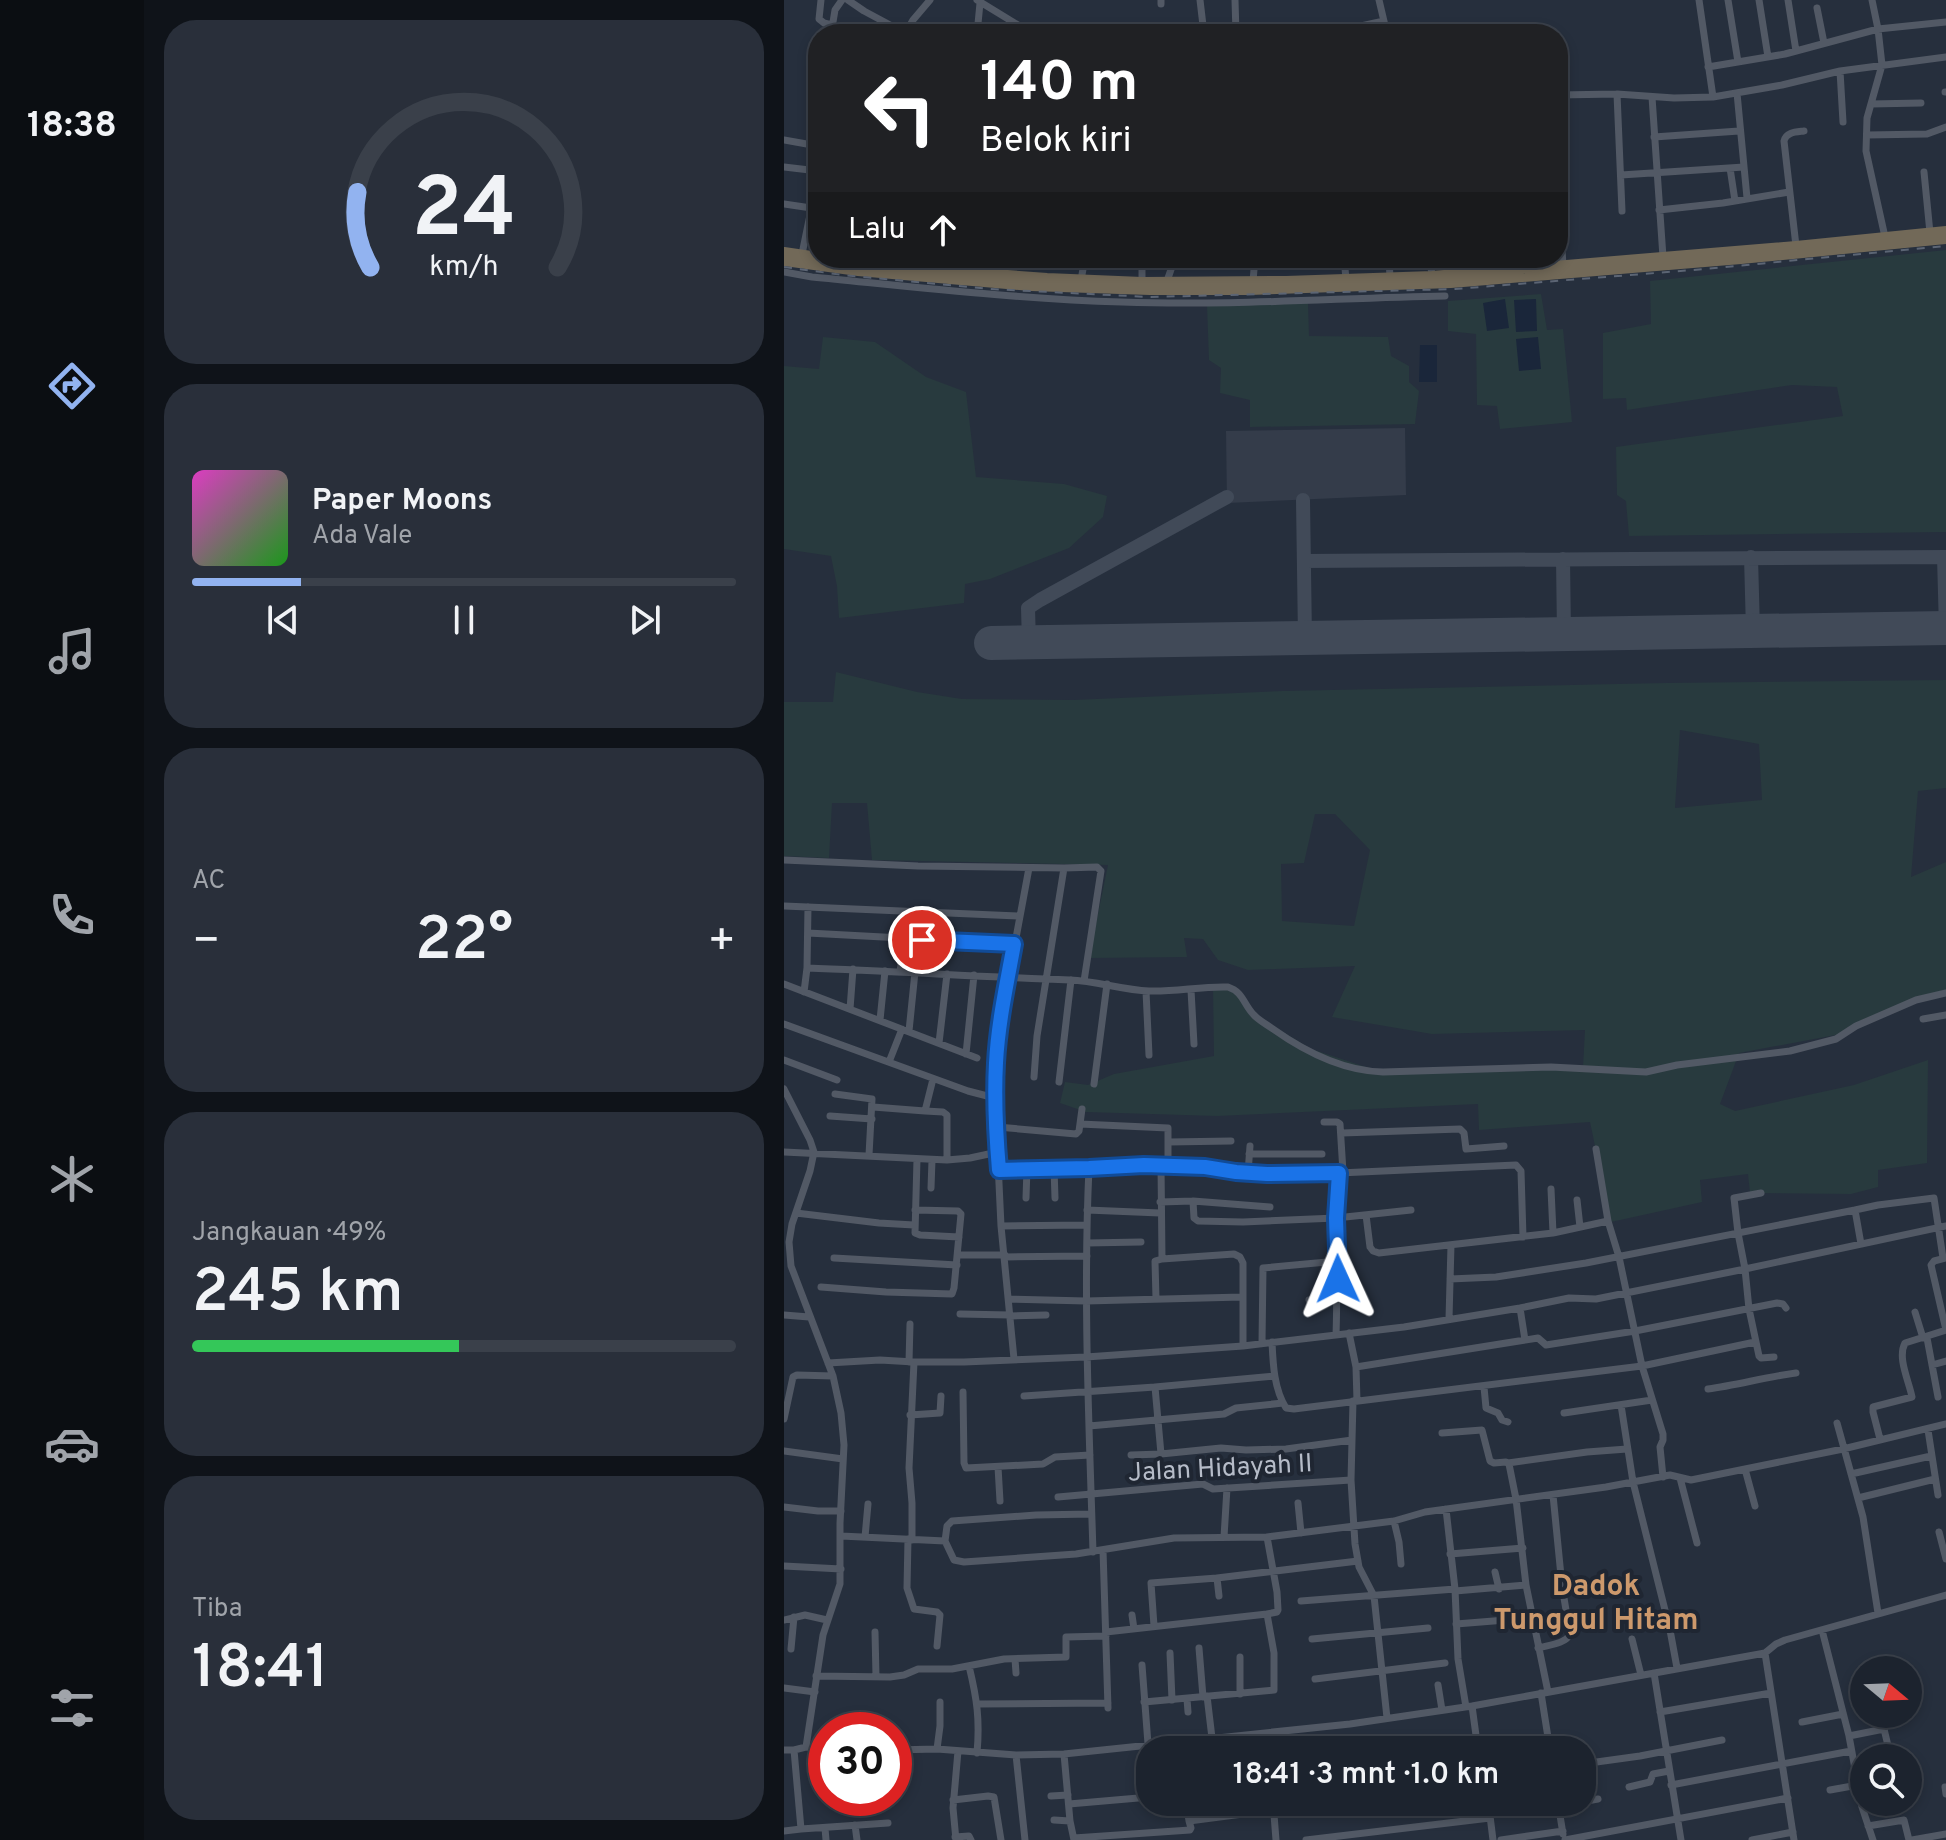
<!DOCTYPE html>
<html lang="id">
<meta charset="utf-8">
<style>
:root{--surface:#1c232e;--page:#292f3a;--text:#f1f3f6;--muted:#a0a4aa;--line:#3a404a;--accent:#92b3f0}
body{margin:0;font-family:Overpass,sans-serif;background:var(--page);color:var(--text);height:100vh;display:flex;flex-direction:column;font-size:30px;white-space:nowrap}
*{box-sizing:border-box;margin:0}
p{font-size:26px;color:var(--muted)}
.icon{flex:none;width:44px;height:44px;fill:none;stroke:currentColor;stroke-width:2;stroke-linecap:round;stroke-linejoin:round}
.map{position:relative;flex:1;overflow:hidden}
.sheet{display:flex;flex-direction:column;gap:20px;padding:20px;background:#0f1319;width:640px}
.sheet>*{flex:none}
.guide{position:absolute;left:24px;top:24px;width:760px;height:244px;border-radius:32px;box-shadow:0 4px 12px #0003,0 0 0 2px var(--line);background:#202124;color:#fff;overflow:hidden}
.needle{width:52px;rotate:109deg}
.fabs{position:absolute;left:1066px;top:1656px;display:grid;gap:16px}
.fabs a{display:grid;place-items:center;width:72px;height:72px;border-radius:50%;background:var(--surface);box-shadow:0 4px 12px #0003,0 0 0 2px var(--line);font-size:40px}
.speed{position:absolute;left:24px;top:1712px;display:flex;gap:16px;font-size:40px;font-weight:700;text-align:center}
.speed>*{display:grid;place-content:center;width:104px;height:104px;border-radius:50%;background:var(--surface);box-shadow:0 4px 12px #0003,0 0 0 2px var(--line);line-height:1}
.speed .limit{border:12px solid #d22;background:#fff;color:#111}
.pin{position:absolute;display:grid;place-items:center;width:68px;height:68px;color:#fff;margin:-34px;border:4px solid #fff;border-radius:50%;box-shadow:0 2px 8px #0007}
.me{position:absolute;width:88px;margin:-44px;rotate:359deg;stroke-linejoin:round;filter:drop-shadow(0 0 6px #0008)}
.turn{display:flex;align-items:center;gap:28px;height:168px;padding:0 40px;font-size:36px}
.turn .icon{width:104px;height:104px;stroke-width:2.5}
.turn b{display:block;font-size:56px;line-height:68px}
.then{display:flex;align-items:center;height:76px;padding:0 40px;background:#0003;gap:16px;font-size:30px}
.big{font-size:60px;font-weight:600;line-height:1.1}
.sheet .tile{flex:1;display:flex;flex-direction:column;justify-content:center;gap:12px;min-width:0;padding:0 28px;border-radius:32px;background:var(--page)}
.sheet .dial{align-items:center;gap:0}
.dial svg{height:208px;overflow:visible;fill:none;stroke:var(--line);stroke-width:7;stroke-linecap:round;text-anchor:middle}
.dial text{fill:var(--text);stroke:none}
.song{display:flex;align-items:center;gap:24px}
.cover{width:96px;height:96px;border-radius:12px;background:linear-gradient(135deg,hsl(310 70% 55%),hsl(120 70% 35%))}
.played{height:8px;border-radius:4px;background:linear-gradient(90deg,var(--accent) 20%,var(--line) 20%)}
.keys{display:flex;justify-content:space-around;direction:ltr}
.heat{display:flex;justify-content:space-between;align-items:center;font-size:44px;direction:ltr}
.charge{height:12px;border-radius:6px;background:linear-gradient(90deg,#34c759 49%,var(--line) 0)}
.trip{position:absolute;left:352px;top:1736px;width:460px;height:80px;border-radius:32px;background:var(--surface);box-shadow:0 4px 12px #0003,0 0 0 2px var(--line);font-weight:600;line-height:80px;text-align:center}
main{display:flex;flex:1;min-height:0}
.dock{display:flex;flex-direction:column;width:144px;justify-content:space-around;align-items:center;background:#0b0e12;color:var(--muted)}
.dock .icon{width:56px;height:56px}
.dock .on{color:var(--accent)}
.dock b{font-size:36px;color:var(--text)}
.map>svg:first-child{display:block}
</style>
<main>
<nav class="dock">
<b>18:38</b>
<svg class="icon on" aria-label="directions" viewBox="0 0 24 24"><path d="M12 3l9 9-9 9-9-9zM9 14v-3h6M13 9l2 2-2 2"/></svg>
<svg class="icon" aria-label="music" viewBox="0 0 24 24"><path d="M9 18V5l10-2v13"/><circle cx="6" cy="18" r="3"/><circle cx="16" cy="16" r="3"/></svg>
<svg class="icon" aria-label="phone" viewBox="0 0 24 24"><path d="M5 4h4l2 5-3 2q2 4 5 5l2-3 5 2v4C11 20 4 13 5 4z"/></svg>
<svg class="icon" aria-label="climate" viewBox="0 0 24 24"><path d="M12 3v18M4 7l16 10M4 17L20 7"/></svg>
<svg class="icon" aria-label="car" viewBox="0 0 24 24"><path d="M5 17H2v-5l4-1 3-4h7l3 4 3 1v5h-3M9 17h6M6 11h13"/><circle cx="7" cy="17" r="2"/><circle cx="17" cy="17" r="2"/></svg>
<svg class="icon" aria-label="filters" viewBox="0 0 24 24"><path d="M4 7h16M4 17h16"/><circle cx="9" cy="7" r="2"/><circle cx="15" cy="17" r="2"/></svg>
</nav>
<section class="sheet">
<div class="tile dial"><svg viewBox="0 0 100 80">
<path d="M14 69A42 42 0 1 1 86 69"/>
<path d="M14 69A42 42 0 0 1 9 40" stroke="#92b3f0"/>
<text x="50" y="56" font-size="32" font-weight="700">24</text>
<text x="50" y="72" font-size="11">km/h</text>
</svg></div>
<div class="tile">
<div class="song"><i class="cover"></i><div><b>Paper Moons</b><p>Ada Vale</p></div></div>
<div class="played"></div>
<div class="keys"><svg class="icon" aria-label="previous" viewBox="0 0 24 24"><path d="M18 5L8 12l10 7zM5 5v14"/></svg><svg class="icon" aria-label="pause" viewBox="0 0 24 24"><path d="M8 5v14M16 5v14"/></svg><svg class="icon" aria-label="next" viewBox="0 0 24 24"><path d="M6 5l10 7-10 7zM19 5v14"/></svg></div>
</div>
<div class="tile"><p>AC</p>
<div class="heat"><a>−</a><b class="big">22°</b><a>+</a></div>
</div>
<div class="tile"><p>Jangkauan · 49%</p><b class="big">245 km</b><div class="charge"></div></div>
<div class="tile"><p>Tiba</p><b class="big">18:41</b></div>
</section>
<div class="map">
<svg width="1162" height="1840" viewBox="0 0 1162 1840">
<rect width="100%" height="100%" fill="#262f3d"/>
<path fill="#343c4a" d="M 621,428 L 622,495 L 443,503 L 442,431 Z"/>
<path fill="#283a3e" fill-rule="evenodd" d="M 1162,250 L 1162,532 L 845,536 L 842,501 L 833,495 L 832,447 L 1059,416 L 1053,387 L 1008,385 L 843,410 L 842,398 L 819,399 L 819,333 L 867,324 L 866,281 Z
M 757,294 L 763,330 L 779,329 L 788,422 L 716,429 L 713,406 L 693,405 L 692,334 L 664,331 L 664,301 Z
M 524,303 L 525,336 L 604,337 L 607,356 L 625,366 L 625,382 L 635,391 L 631,424 L 466,427 L 466,400 L 436,393 L 437,368 L 425,360 L 423,306 Z
M 39,337 L 91,342 L 142,377 L 182,392 L 192,477 L 280,484 L 323,496 L 319,517 L 285,548 L 206,579 L 181,584 L 180,603 L 55,618 L 53,586 L 47,556 L 0,549 L 0,366 L 35,369 Z
M 52,672 L 133,692 L 178,699 L 289,700 L 499,691 L 882,683 L 1162,680 L 1162,788 L 1134,791 L 1127,877 L 1162,862 L 1162,994 L 1131,999 L 1057,1034 L 955,1053 L 936,1104 L 951,1111 L 1070,1085 L 1144,1060 L 1143,1163 L 1094,1170 L 1094,1187 L 1067,1194 L 966,1193 L 964,1174 L 916,1180 L 918,1202 L 827,1222 L 806,1122 L 695,1130 L 694,1104 L 433,1116 L 302,1112 L 276,1103 L 281,1082 L 304,1085 L 330,1074 L 430,1056 L 429,987 L 451,986 L 471,1015 L 527,1049 L 588,1069 L 799,1067 L 801,1030 L 648,1034 L 548,1017 L 571,966 L 464,970 L 434,960 L 419,939 L 400,938 L 403,957 L 305,958 L 324,865 L 88,860 L 83,803 L 48,803 L 45,858 L 0,856 L 0,702 L 49,702 ZM 896,730 L 975,744 L 978,800 L 891,808 ZM 531,814 L 551,814 L 586,850 L 570,926 L 498,921 L 497,864 L 520,863 Z"/>
<path fill="#1a263a" d="M 721,299 L 725,328 L 703,331 L 699,303 Z
M 752,299 L 753,331 L 732,332 L 730,300 Z
M 754,337 L 757,369 L 735,371 L 732,339 Z
M 636,345 L 653,345 L 653,382 L 635,382 Z"/>
<g fill="none" stroke-linecap="round" stroke-linejoin="round">
<path stroke="#414a58" stroke-width="14" d="M 519,500 L 521,638
M 967,557 L 969,631
M 1160,557 L 1162,629
M 779,559 L 780,634
M 520,561 L 1162,557
M 245,643 L 244,608 L 256,600 L 443,497"/>
<path stroke="#414a58" stroke-width="34" d="M 207,643 L 1162,628"/>
<path stroke="#525965" stroke-width="7" d="M 37,0 L 35,19 L 40,23 L 48,25
M 64,0 L 80,11 L 121,33
M 193,0 L 234,25 L 255,34
M 416,0 L 420,34
M 451,0 L 452,34
M 595,0 L 603,34
M 915,0 L 929,97
M 944,0 L 954,62
M 975,0 L 984,57
M 1004,0 L 1012,51
M 1088,0 L 1094,29 L 1098,65 L 1083,118 L 1082,151 L 1101,237
M 377,4 L 377,0
M 1033,8 L 1040,43
M 730,32 L 731,34
M 339,33 L 345,34
M 47,34 L 51,10 L 58,0
M 121,34 L 129,20 L 146,0
M 193,34 L 196,3
M 363,34 L 376,31 L 383,34
M 540,34 L 600,21
M 924,67 L 1001,54 L 1094,29 L 1162,22
M 1056,71 L 1059,122
M 1161,92 L 1162,92
M 953,93 L 963,198
M 833,94 L 838,211
M 774,95 L 833,94 L 890,98 L 929,97 L 998,85 L 1056,71 L 1162,57
M 868,97 L 879,257
M 1087,104 L 1137,103
M 1083,135 L 1143,134 L 1162,127
M 870,137 L 955,131
M 0,140 L 34,146
M 0,167 L 34,171
M 946,168 L 951,201
M 1140,172 L 1146,233
M 837,175 L 960,167
M 774,188 L 779,265
M 0,204 L 34,209
M 875,210 L 939,203 L 1005,192
M 1012,246 L 1000,141 C 1002,132 1012,132 1020,131
M 18,254 L 34,176
M 560,258 L 562,279
M 605,258 L 606,278
M 646,258 L 648,276
M 680,258 L 682,274
M 0,272 L 28,277 C 131,287 234,299 338,302 C 445,306 553,298 661,296
M 176,272 L 178,258
M 297,280 L 301,258
M 383,281 L 391,258
M 469,281 L 471,258
M 358,282 L 358,258
M 0,860 L 134,866 L 280,868 L 253,1036 L 250,1077
M 280,868 L 313,867 L 317,871 L 300,981
M 0,906 L 236,916
M 24,933 L 230,944
M 23,968 L 24,907
M 116,972 L 120,939
M 0,984 L 193,1058
M 407,990 L 410,1044
M 362,991 L 365,1055
M 20,992 L 23,968 C 110,971 198,977 286,980 C 313,981 338,990 365,991 C 391,992 418,986 444,987 C 459,992 459,1003 469,1014 C 474,1020 482,1024 489,1029 C 520,1051 559,1071 599,1072 L 767,1067 L 862,1072 L 893,1065 L 1006,1051 L 1052,1039 L 1072,1026 L 1132,1000 L 1162,993
M 66,1009 L 69,969
M 1139,1019 L 1162,1015
M 96,1020 L 101,971
M 0,1024 L 184,1091 L 211,1098
M 125,1031 L 131,972
M 155,1043 L 163,974
M 182,1054 L 190,975
M 0,1060 L 53,1080
M 105,1062 L 118,1029
M 275,1082 L 287,980
M 310,1084 L 323,984
M 0,1089 L 26,1140 L 30,1152 L 26,1171 L 8,1224 L 5,1242 L 7,1266 L 49,1376 L 57,1413 L 60,1445 L 56,1523 L 56,1584 L 39,1635 L 22,1747
M 51,1094 L 88,1099 L 85,1155
M 89,1107 L 141,1111 L 149,1079
M 141,1111 L 159,1112 L 163,1115 L 163,1160
M 46,1116 L 88,1119
M 540,1122 L 553,1122 L 556,1124 L 559,1172
M 296,1124 L 384,1128 L 384,1166
M 213,1127 L 292,1134 L 295,1131 L 298,1109
M 558,1133 L 676,1129 L 680,1133 L 682,1149 L 720,1146
M 385,1142 L 447,1141
M 812,1149 L 824,1221 L 835,1257 L 858,1366 L 879,1434 L 879,1440 L 876,1447 L 879,1477
M 0,1152 L 163,1160 L 186,1158 L 214,1152
M 465,1154 L 538,1154
M 133,1159 L 131,1233 L 136,1235 L 175,1237
M 377,1165 L 378,1259 L 450,1254 L 456,1257 L 459,1263 L 459,1346
M 270,1168 L 271,1198
M 305,1168 C 299,1296 305,1424 309,1552
M 215,1170 L 360,1165 L 421,1167 L 452,1172 L 483,1174 L 555,1173 L 732,1165 L 737,1171 L 739,1237
M 464,1173 L 466,1146
M 147,1188 L 148,1160
M 767,1189 L 769,1233
M 242,1198 L 243,1168
M 793,1200 L 796,1227
M 409,1201 L 410,1218 L 414,1221 L 459,1222 L 552,1218 L 627,1210
M 376,1202 L 409,1201 L 486,1207
M 303,1210 L 376,1213
M 1071,1210 L 1094,1205 L 1150,1198 L 1159,1258
M 12,1213 L 95,1223 L 130,1225
M 582,1215 L 586,1247 L 589,1251 L 595,1253 L 769,1233 L 824,1221
M 217,1226 L 303,1225
M 303,1243 L 357,1242
M 174,1255 L 221,1255
M 221,1257 L 303,1256
M 50,1258 L 173,1265
M 666,1279 L 712,1277 L 802,1263 L 1071,1210 L 1077,1244
M 37,1287 L 102,1292 L 168,1294 L 170,1288 L 177,1214 L 174,1211 L 131,1210
M 225,1299 L 302,1301 L 458,1297
M 372,1299 L 371,1261 L 378,1259
M 525,1300 L 553,1296
M 736,1308 L 741,1340
M 1131,1312 L 1139,1338
M 176,1314 L 226,1315
M 0,1315 L 25,1317
M 226,1316 L 262,1315
M 665,1319 L 667,1245
M 565,1333 L 572,1367 L 573,1401
M 552,1335 C 554,1281 551,1227 555,1173
M 1143,1338 L 1154,1397
M 488,1342 C 489,1364 490,1389 502,1408 L 510,1409 L 858,1366 L 971,1342
M 478,1343 L 479,1268 L 554,1261
M 990,1357 L 977,1358 L 975,1356 L 965,1309 L 961,1269 L 1162,1226
M 230,1359 L 217,1226 L 211,1098 L 216,1024 L 245,868
M 125,1362 L 126,1324
M 44,1363 L 96,1360 L 130,1362 L 180,1362 L 302,1357 L 459,1346 L 620,1327 L 736,1308 L 785,1298 L 812,1299 L 961,1269 L 954,1233 L 950,1198 L 977,1193
M 1148,1365 L 1162,1361
M 572,1367 L 754,1338 L 762,1345 L 851,1331 L 993,1303 L 999,1304 L 1002,1308
M 371,1387 L 490,1376
M 700,1387 L 702,1408 L 714,1413 L 718,1420 L 724,1422
M 924,1389 C 953,1385 982,1377 1012,1373
M 179,1392 L 180,1463 L 182,1468 L 259,1464 L 271,1457 L 306,1455
M 240,1396 L 371,1387 L 377,1454 L 437,1448 L 462,1450 L 502,1449 L 568,1440
M 569,1401 L 567,1480 L 571,1544 L 575,1567 L 590,1596 L 603,1718
M 837,1405 L 849,1482 L 886,1630 L 893,1668
M 780,1413 L 868,1400
M 126,1415 L 156,1413 L 157,1396
M 0,1419 L 9,1377 L 13,1375 L 49,1376
M 1053,1423 L 1079,1517 L 1094,1613
M 305,1426 L 440,1414 L 452,1408 L 499,1403
M 1144,1430 L 1154,1495
M 658,1433 L 698,1430 L 706,1461 L 710,1463 L 722,1462 L 725,1464 L 732,1499 L 742,1585 L 764,1692
M 1096,1439 L 1089,1412 L 1089,1407 L 1128,1397 C 1125,1381 1113,1358 1121,1343 L 1162,1330 L 1147,1265 L 1150,1261 L 1162,1258
M 0,1451 L 59,1459
M 347,1455 L 377,1454
M 724,1463 L 803,1452 L 843,1449
M 214,1467 L 216,1501
M 961,1469 L 971,1506
M 1067,1474 L 1147,1456
M 896,1478 L 913,1543
M 274,1497 L 419,1484 L 429,1489 L 567,1480
M 1074,1498 L 1151,1479
M 514,1503 L 517,1533
M 0,1507 L 34,1511 L 57,1511
M 662,1509 L 671,1589 L 674,1659 L 682,1707
M 610,1521 L 615,1542 L 617,1564
M 1155,1532 L 1162,1559
M 57,1536 L 161,1541 L 170,1560 L 180,1562 L 292,1554 L 390,1538 L 483,1537 L 610,1521 L 641,1512 L 822,1487 L 886,1475 L 907,1480 L 1059,1449 L 1162,1424
M 81,1537 L 84,1504
M 440,1537 L 443,1488
M 124,1539 L 123,1588 L 130,1609 L 153,1612 L 156,1615 L 153,1646
M 128,1540 L 128,1503 L 125,1468 L 130,1362
M 161,1541 L 163,1526 L 168,1521 L 252,1515 L 307,1514
M 319,1550 L 324,1708
M 666,1554 L 739,1548
M 0,1566 L 57,1569
M 711,1572 L 715,1589
M 671,1591 L 742,1585
M 435,1596 L 433,1578 L 574,1561
M 517,1601 L 671,1589
M 348,1615 L 350,1629
M 0,1620 L 21,1615 L 43,1620
M 672,1624 L 722,1620
M 370,1626 L 367,1583 L 433,1578
M 1038,1630 L 1065,1736 L 1078,1807 L 1089,1840
M 91,1632 L 92,1677
M 322,1632 L 483,1614
M 528,1639 L 644,1628
M 848,1639 L 857,1675
M 415,1648 L 419,1697
M 754,1648 C 764,1645 782,1644 786,1634 L 778,1586 L 769,1495
M 7,1649 L 10,1617
M 386,1653 L 388,1700
M 981,1653 L 1010,1840
M 456,1657 L 456,1694
M 231,1659 L 232,1673
M 358,1665 L 364,1744
M 185,1666 C 193,1699 196,1720 193,1753
M 870,1673 L 897,1840
M 32,1676 L 106,1677 L 120,1675 L 134,1669 L 168,1669 L 220,1659 L 282,1657 L 282,1637 L 322,1636
M 531,1679 L 661,1663
M 654,1685 L 658,1710
M 0,1688 L 31,1692
M 757,1693 L 766,1750
M 423,1696 L 428,1738
M 403,1699 L 404,1712
M 360,1702 L 490,1690 L 490,1653 L 483,1614 L 493,1612 L 494,1610 L 493,1592 L 483,1537
M 194,1704 L 324,1703
M 688,1706 L 694,1750
M 876,1712 L 987,1693
M 1018,1722 L 1059,1714
M 484,1733 L 486,1750
M 1065,1736 L 1100,1729 L 1107,1758
M 153,1749 L 156,1726 L 156,1702
M 0,1750 L 10,1750 L 22,1747 L 42,1748
M 110,1750 L 153,1749 L 232,1755 L 280,1754 L 566,1724 L 688,1706 L 981,1653 L 992,1644 L 1001,1640 L 1162,1595
M 280,1754 L 286,1821 L 290,1840
M 232,1755 L 241,1840
M 798,1764 L 856,1756 L 938,1740
M 887,1785 L 1067,1751
M 845,1787 L 866,1782 L 869,1774 L 885,1771
M 1161,1787 L 1162,1794
M 1046,1790 L 1074,1785
M 267,1796 L 284,1795
M 169,1800 L 204,1796 L 210,1797 L 217,1840
M 402,1802 L 405,1821
M 489,1802 L 492,1840
M 774,1803 L 779,1834
M 285,1804 L 366,1797
M 704,1806 L 743,1802
M 775,1806 L 814,1799
M 706,1816 L 709,1840
M 270,1820 L 286,1821
M 71,1825 L 73,1840
M 1084,1826 L 1120,1820 L 1125,1840
M 41,1828 L 42,1840
M 17,1829 L 104,1823
M 0,1831 L 17,1829 L 10,1750
M 171,1837 L 185,1836 L 187,1840
M 290,1838 L 406,1830 L 407,1828 L 405,1821 L 551,1802
M 172,1840 L 169,1808 L 174,1751
M 522,1840 L 706,1818
M 717,1840 L 779,1831
M 781,1840 L 1004,1798
M 968,1840 L 1009,1832
M 1128,1840 L 1162,1834"/>
<path stroke="#726958" stroke-width="10" d="M 0,252 L 34,257
M 44,258 L 113,267 L 263,278 L 358,282 L 502,281 L 648,276 L 1012,246 L 1162,231
M 0,261 L 74,271 L 247,286 L 366,290 L 465,290 L 667,283 L 957,259 L 1162,239"/>
<path stroke="#5c6574" stroke-width="2" stroke-dasharray="8 8" stroke-linecap="butt" d="M 0,267 L 59,275 L 206,289 L 366,297 L 671,289 L 909,270 L 1162,246"/>
</g>
<g fill="none" stroke-linecap="round" stroke-linejoin="round">
<g stroke="#114b97" stroke-width="20">
<path id="route" d="M 138,940 L 230,944 C 223,983 214,1023 212,1063 C 210,1099 212,1135 215,1170 L 305,1168 L 360,1165 L 421,1167 L 452,1172 L 483,1174 L 555,1173 L 552,1218 L 554,1279"/>
</g>
<use href="#route" stroke="#1a73e8" stroke-width="14"/>
</g>
<g text-anchor="middle" stroke-width="8" stroke-linejoin="round" paint-order="stroke">
<g font-size="26" fill="#b6bcc8" stroke="#1f2632">
<text transform="translate(436 1467) rotate(-3)" y="9">Jalan Hidayah II</text>
</g>
<g font-size="30" font-weight="bold" fill="#cd996c" stroke="#1f2632">
<text x="812" y="1595">Dadok<tspan x="812" dy="34">Tunggul Hitam</tspan></text>
</g>
</g>
</svg>
<div class="fabs">
<a><svg class="needle" viewBox="-14 -14 28 28"><path d="M0-13l5 13h-10z" fill="#e53935"/><path d="M0 13l5-13h-10z" fill="#a0a4aa"/></svg></a>
<a><svg class="icon" aria-label="search" viewBox="0 0 24 24"><circle cx="10" cy="10" r="6"/><path d="M15 15l6 6"/></svg></a>
</div>
<div class="speed"><div class="limit">30</div></div>
<div class="pin" style="left:138px;top:940px;background:#d93025"><svg class="icon" aria-label="arrive" viewBox="0 0 24 24"><path d="M6 21V4h12l-3 4 3 4H6"/></svg></div>
<svg class="me" style="left:554px;top:1279px" viewBox="-20 -20 40 40"><path d="M0-17L14 15 0 8-14 15z" fill="#1a73e8" stroke="#fff" stroke-width="4"/></svg>
<div class="trip">18:41 · 3 mnt · 1.0 km</div>
<div class="guide">
<div class="turn"><svg class="icon" aria-label="left" viewBox="0 0 24 24"><path d="M17 20v-9H6M10 6l-5 5 5 5"/></svg><div><b>140 m</b>Belok kiri</div></div>
<div class="then">Lalu<svg class="icon" aria-label="ahead" viewBox="0 0 24 24"><path d="M12 20V5M6 11l6-6 6 6"/></svg></div>
</div>
</div>
</main>
